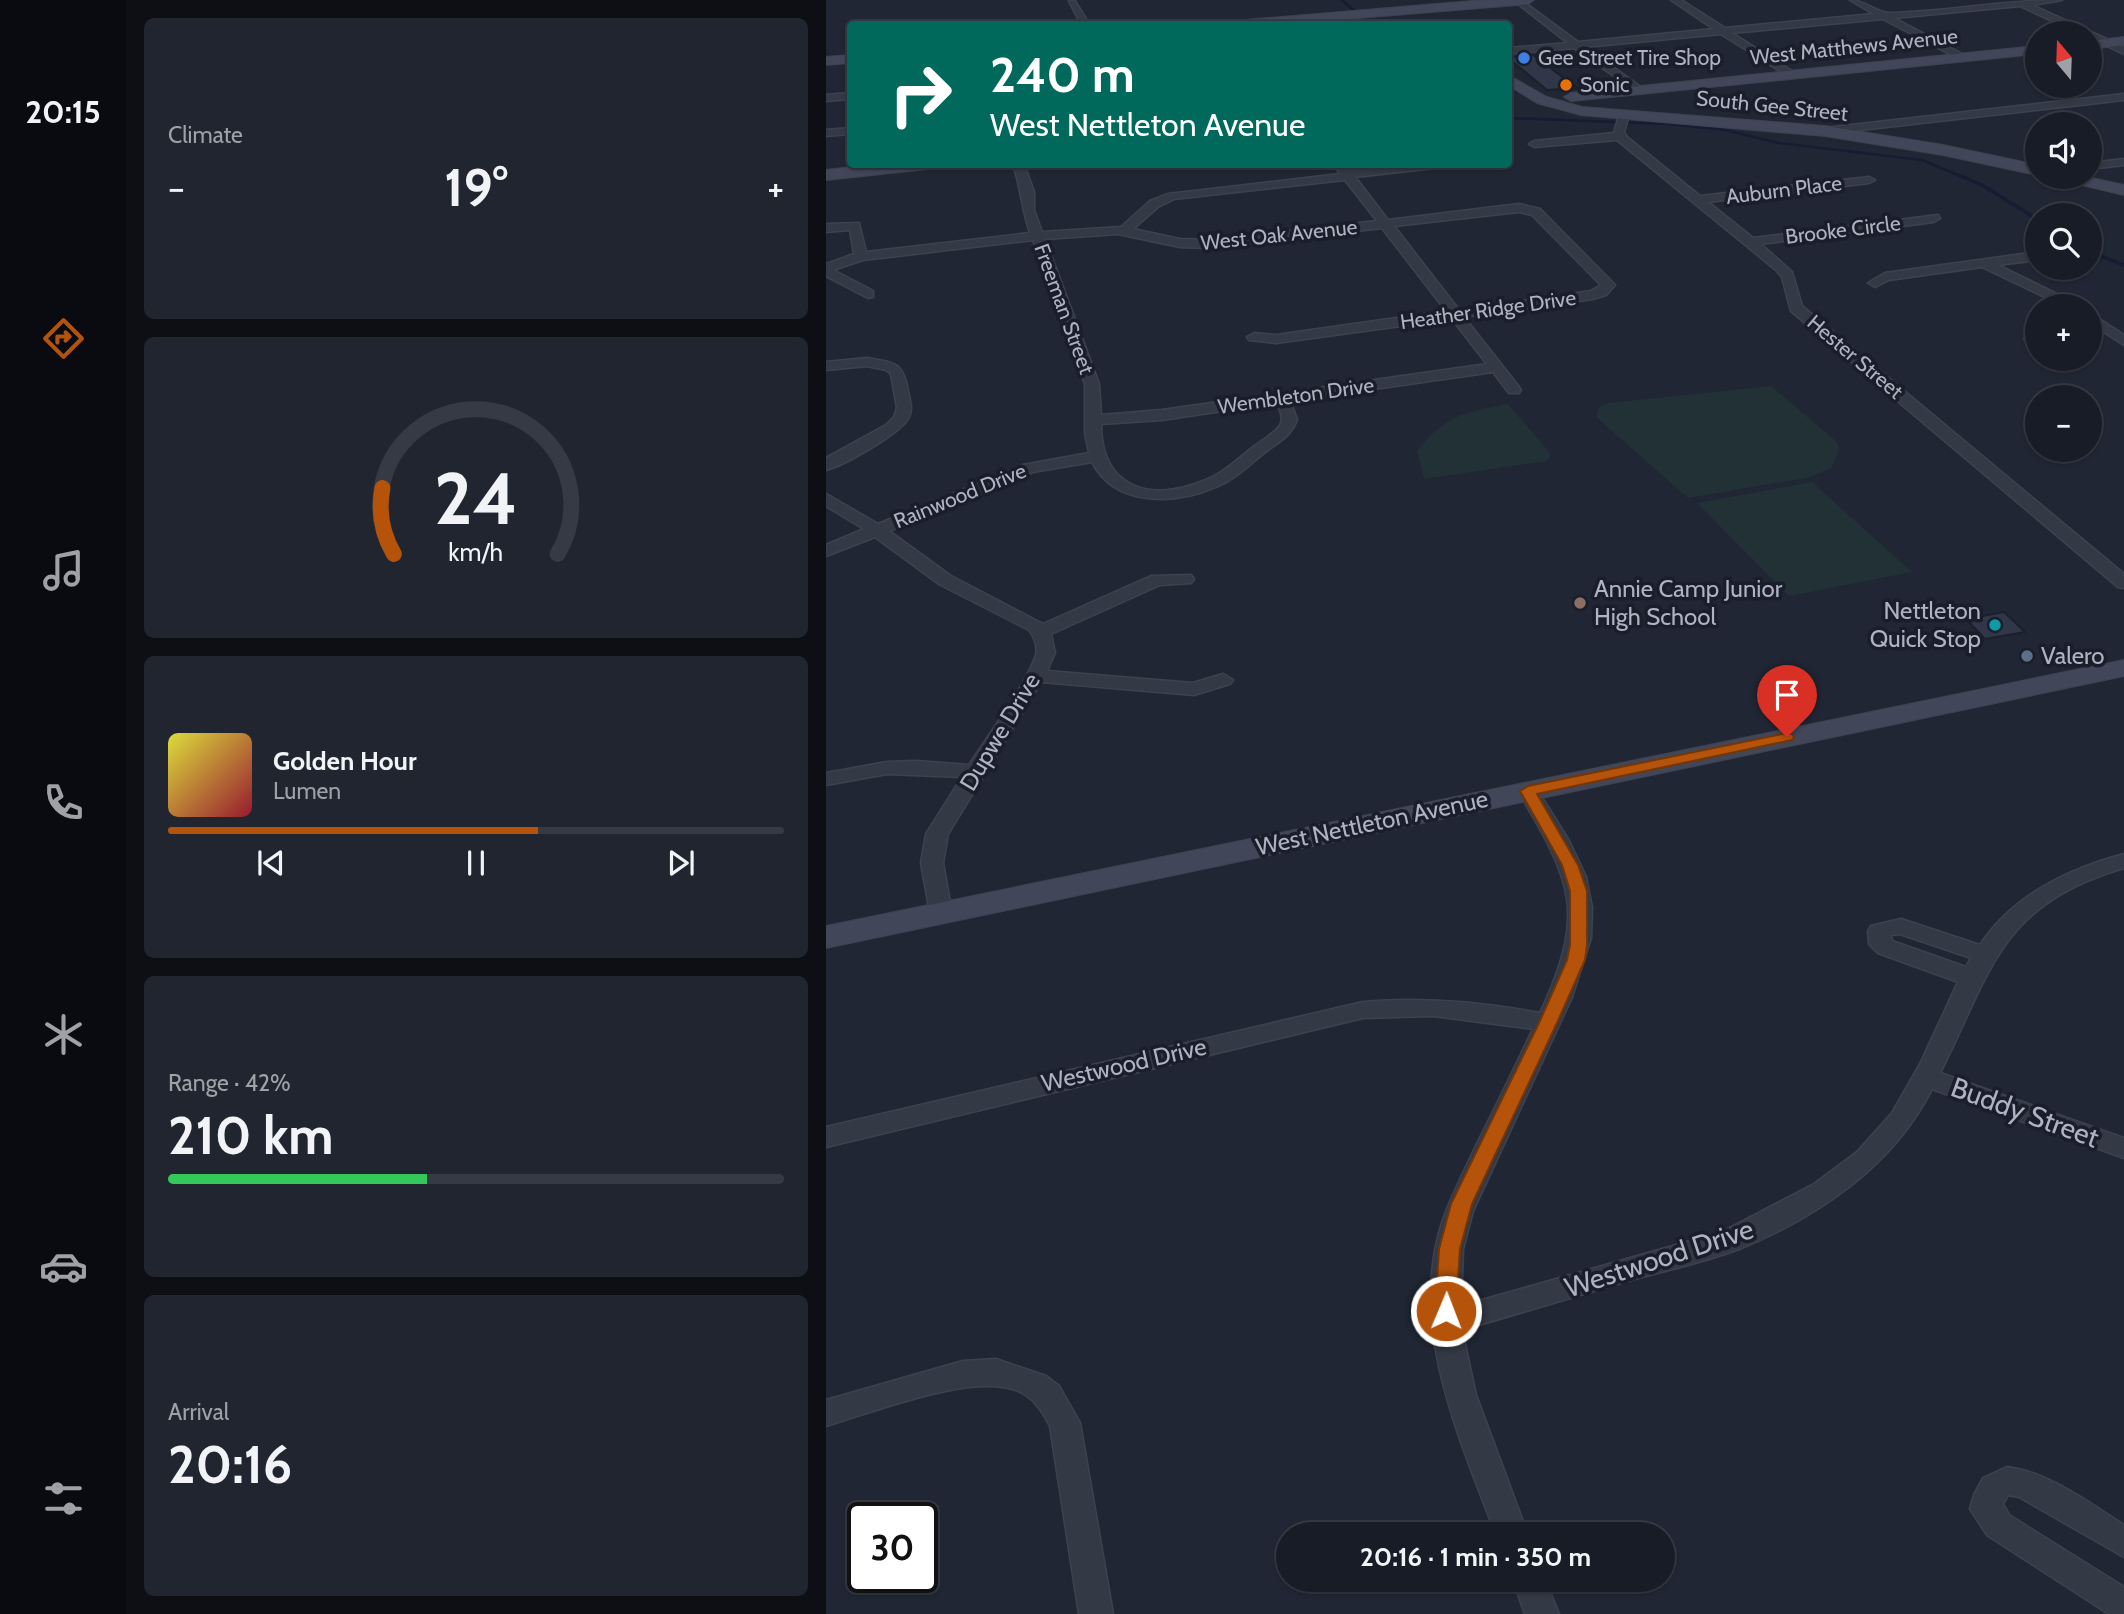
<!DOCTYPE html>
<meta charset="utf-8">
<style>
:root{--surface:#181c27;--page:#21252f;--text:#f1f3f6;--muted:#9fa1a7;--line:#363a44;--accent:#b45309}
body{margin:0;font-family:Cabin,sans-serif;background:var(--page);color:var(--text);height:100vh;display:flex;flex-direction:column;font-size:26px;white-space:nowrap}
*{box-sizing:border-box;margin:0}
p{font-size:23px;color:var(--muted)}
.icon{flex:none;width:38px;height:38px;fill:none;stroke:currentColor;stroke-width:2;stroke-linecap:round;stroke-linejoin:round}
.map{position:relative;flex:1;overflow:hidden}
.panel{display:flex;flex-direction:column;gap:18px;padding:18px;background:#0d0f15;width:700px}
.panel>*{flex:none}
.hud{position:absolute;left:21px;top:21px;width:665px;height:147px;border-radius:7px;box-shadow:0 2px 5px #0004,0 0 0 2px var(--line);background:#00695c;color:#fff;overflow:hidden}
.needle{width:46px;rotate:341deg}
.fabs{position:absolute;left:1199px;top:21px;display:grid;gap:14px}
.fabs a{display:grid;place-items:center;width:77px;height:77px;border-radius:50%;background:var(--surface);box-shadow:0 2px 5px #0004,0 0 0 2px var(--line);font-size:35px}
.speed{position:absolute;left:21px;top:1502px;display:flex;gap:14px;font-size:35px;font-weight:700;text-align:center}
.speed>*{display:grid;place-content:center;width:91px;height:91px;border-radius:50%;background:var(--surface);box-shadow:0 2px 5px #0004,0 0 0 2px var(--line);line-height:1}
.speed .limit{border:4px solid #111;border-radius:10px;background:#fff;color:#111}
.pin{position:absolute;display:grid;place-items:center;width:60px;height:60px;color:#fff;margin:-72px -30px;border-radius:50% 50% 50% 0;rotate:-45deg;box-shadow:0 0 7px #0007}
.pin .icon{rotate:45deg}
.me{position:absolute;width:77px;margin:-38px;rotate:1deg;stroke-linejoin:round;filter:drop-shadow(0 0 5px #0008)}
.turn{display:flex;align-items:center;gap:24px;height:147px;padding:0 28px;font-size:32px}
.turn .icon{width:91px;height:91px;stroke-width:2.5}
.turn b{display:block;font-size:49px;line-height:60px}
.big{font-size:52px;font-weight:800;line-height:1.1}
.panel .widget{flex:1;display:flex;flex-direction:column;justify-content:center;gap:10px;min-width:0;padding:0 24px;border-radius:10px;background:var(--page)}
.panel .dial{align-items:center;gap:0}
.dial svg{height:182px;overflow:visible;fill:none;stroke:var(--line);stroke-width:7;stroke-linecap:round;text-anchor:middle}
.dial text{fill:var(--text);stroke:none}
.song{display:flex;align-items:center;gap:21px}
.cover{width:84px;height:84px;border-radius:10px;background:linear-gradient(135deg,hsl(60 70% 55%),hsl(350 70% 35%))}
.played{height:7px;border-radius:4px;background:linear-gradient(90deg,var(--accent) 60%,var(--line) 60%)}
.keys{display:flex;justify-content:space-around;direction:ltr}
.heat{display:flex;justify-content:space-between;align-items:center;font-size:38px;direction:ltr}
.charge{height:10px;border-radius:5px;background:linear-gradient(90deg,#34c759 42%,var(--line) 0)}
.trip{position:absolute;left:450px;top:1522px;width:399px;height:70px;border-radius:35px;background:var(--surface);box-shadow:0 2px 5px #0004,0 0 0 2px var(--line);font-weight:800;line-height:70px;text-align:center}
main{display:flex;flex:1;min-height:0}
.dock{display:flex;flex-direction:column;width:126px;justify-content:space-around;align-items:center;background:#0a0b10;color:var(--muted)}
.dock .icon{width:49px;height:49px}
.dock .current{color:var(--accent)}
.dock b{font-size:32px;color:var(--text)}
.map>svg:first-child{display:block}
</style>
<main>
<nav class="dock">
<b>20:15</b>
<svg class="icon current" aria-label="directions" viewBox="0 0 24 24"><path d="M12 3l9 9-9 9-9-9zM9 14v-3h6M13 9l2 2-2 2"/></svg>
<svg class="icon" aria-label="music" viewBox="0 0 24 24"><path d="M9 18V5l10-2v13"/><circle cx="6" cy="18" r="3"/><circle cx="16" cy="16" r="3"/></svg>
<svg class="icon" aria-label="phone" viewBox="0 0 24 24"><path d="M5 4h4l2 5-3 2q2 4 5 5l2-3 5 2v4C11 20 4 13 5 4z"/></svg>
<svg class="icon" aria-label="climate" viewBox="0 0 24 24"><path d="M12 3v18M4 7l16 10M4 17L20 7"/></svg>
<svg class="icon" aria-label="car" viewBox="0 0 24 24"><path d="M5 17H2v-5l4-1 3-4h7l3 4 3 1v5h-3M9 17h6M6 11h13"/><circle cx="7" cy="17" r="2"/><circle cx="17" cy="17" r="2"/></svg>
<svg class="icon" aria-label="filters" viewBox="0 0 24 24"><path d="M4 7h16M4 17h16"/><circle cx="9" cy="7" r="2"/><circle cx="15" cy="17" r="2"/></svg>
</nav>
<section class="panel">
<div class="widget"><p>Climate</p>
<div class="heat"><a>−</a><b class="big">19°</b><a>+</a></div>
</div>
<div class="widget dial"><svg viewBox="0 0 100 80">
<path d="M14 69A42 42 0 1 1 86 69"/>
<path d="M14 69A42 42 0 0 1 9 40" stroke="#b45309"/>
<text x="50" y="56" font-size="32" font-weight="700">24</text>
<text x="50" y="72" font-size="11">km/h</text>
</svg></div>
<div class="widget">
<div class="song"><i class="cover"></i><div><b>Golden Hour</b><p>Lumen</p></div></div>
<div class="played"></div>
<div class="keys"><svg class="icon" aria-label="previous" viewBox="0 0 24 24"><path d="M18 5L8 12l10 7zM5 5v14"/></svg><svg class="icon" aria-label="pause" viewBox="0 0 24 24"><path d="M8 5v14M16 5v14"/></svg><svg class="icon" aria-label="next" viewBox="0 0 24 24"><path d="M6 5l10 7-10 7zM19 5v14"/></svg></div>
</div>
<div class="widget"><p>Range · 42%</p><b class="big">210 km</b><div class="charge"></div></div>
<div class="widget"><p>Arrival</p><b class="big">20:16</b></div>
</section>
<div class="map">
<svg width="1298" height="1614" viewBox="0 0 1298 1614">
<rect width="100%" height="100%" fill="#202634"/>
<path fill="#223136" d="M 945,386 L 1010,441 L 1014,448 L 1006,467 L 985,477 L 862,498 L 770,417 L 773,407 L 783,403 Z
M 682,404 L 725,454 L 721,461 L 598,479 L 591,451 C 620,414 638,413 682,404 Z
M 986,482 L 1086,572 L 963,596 L 871,503 Z"/>
<g fill="none" stroke-linecap="round" stroke-linejoin="round">
<path stroke="#141d31" stroke-width="2.5" d="M 516,0 L 544,24
M 682,118 L 843,124 L 899,130 L 953,143 L 1096,160 L 1139,178"/>
<path stroke="#141d31" stroke-width="3.5" d="M 1135,176 L 1156,185 L 1211,219
M 1264,252 L 1298,265"/>
</g>
<path fill="#2f3748" stroke="#1b202c" stroke-width="2" d="M 706,54 L 751,88 L 721,90 L 682,58 Z
M 1178,612 L 1199,632 L 1159,639 L 1140,619 Z"/>
<g fill="none" stroke-linecap="round" stroke-linejoin="round">
<g stroke="#3d424f" stroke-width="3">
<path id="street" d="M 687,0 L 695,0 L 752,42 L 888,29 L 845,0 L 855,0 L 899,28 L 1048,14 L 1024,0 C 1039,0 1050,13 1064,13 C 1121,12 1178,0 1236,0 L 1206,5 L 1298,47 L 1298,54 L 1264,38 L 1264,33 L 1252,33 L 1194,6 L 1068,18 L 1140,56 L 1142,58 L 1137,61 L 1057,19 L 906,33 L 969,73 L 970,75 L 965,78 L 895,34 L 759,47 L 816,88 L 816,92 L 812,93 L 748,48 L 682,54 L 682,48 L 742,43 Z
M 243,1 L 249,1 L 263,24 L 255,24 Z
M 509,14 L 515,14 L 526,24 L 516,24 L 509,18 Z
M 24,93 L 24,99 L 0,101 L 0,95 Z
M 1298,94 L 1298,100 L 999,134 L 994,131 L 999,128 Z
M 798,112 L 803,115 L 798,132 L 801,137 L 874,196 L 1043,177 L 1049,180 L 1043,183 L 882,202 L 927,238 L 1112,215 L 1114,218 L 1108,222 L 935,244 L 966,272 L 976,306 L 1298,574 L 1298,588 L 1292,587 L 965,311 L 956,277 L 950,270 L 791,140 L 708,147 L 703,144 L 708,141 L 788,133 L 793,115 Z
M 24,128 L 24,134 L 0,136 L 0,130 Z
M 1298,159 L 1298,165 L 1264,169 L 1264,163 Z
M 187,164 L 198,164 L 208,192 L 208,210 L 216,232 L 295,227 L 324,201 L 342,194 L 514,174 L 508,164 L 519,164 L 524,171 L 584,164 L 623,164 L 618,167 L 529,177 L 562,220 L 693,204 L 714,209 L 789,285 L 780,295 L 767,299 L 638,317 L 693,387 L 695,390 L 693,393 L 683,393 L 667,372 L 464,401 L 471,419 C 466,436 451,443 438,453 C 423,465 408,480 390,487 C 349,505 289,507 266,462 L 207,472 L 63,531 L 125,576 L 217,624 L 325,576 L 365,575 L 368,579 L 365,583 L 334,585 L 225,634 L 229,653 L 221,671 L 367,683 L 397,674 L 407,680 L 404,684 L 368,695 L 215,682 L 122,834 L 117,863 L 126,913 L 123,918 L 115,920 L 107,918 L 104,913 L 95,863 L 100,834 L 136,777 L 61,774 L 0,785 L 0,773 L 61,762 L 90,761 L 143,765 C 161,737 200,685 210,655 C 212,646 208,637 203,630 L 113,584 L 49,537 L 0,556 L 0,545 L 38,529 L 0,506 L 0,494 L 52,524 L 197,465 L 263,453 L 259,433 L 259,384 L 207,240 L 37,260 L 7,270 L 47,291 L 47,297 L 42,298 L 0,276 L 0,264 L 28,254 L 24,230 L 0,232 L 0,224 L 33,223 L 40,252 L 204,233 C 196,210 195,188 187,164 ZM 519,180 L 551,221 L 384,240 L 354,239 L 307,229 L 332,207 L 348,199 ZM 693,212 L 706,215 L 775,285 L 765,291 L 633,310 L 568,226 ZM 556,228 L 620,311 L 450,335 L 428,333 L 421,337 L 423,340 L 450,343 L 626,319 L 661,364 L 336,410 L 275,415 L 273,384 L 219,239 L 292,234 L 354,247 L 384,248 ZM 450,403 C 454,409 457,416 455,423 C 451,433 434,441 426,448 C 411,460 396,474 377,481 C 324,503 275,488 275,424 L 336,420 Z
M 1211,252 L 1211,260 L 1172,265 L 1255,306 L 1238,306 L 1156,267 L 1063,280 L 1049,287 L 1042,283 L 1059,273 Z
M 1264,313 L 1298,335 L 1298,345 L 1264,323 Z
M 1211,334 L 1211,342 L 1205,343 L 1198,339 Z
M 41,358 C 68,363 77,361 82,391 C 84,400 87,409 83,417 C 76,433 17,466 0,470 L 0,458 L 60,425 L 68,417 L 71,408 L 65,374 L 60,370 L 41,366 L 0,370 L 0,362 Z
M 702,785 L 709,787 L 712,791 L 742,839 L 760,877 L 766,907 L 765,938 L 746,997 L 647,1211 L 637,1249 L 635,1306 L 896,1232 L 988,1184 L 1031,1152 L 1066,1113 L 1094,1064 L 1132,982 L 1052,953 L 1043,944 L 1042,931 L 1045,926 L 1075,919 L 1154,945 C 1187,895 1242,869 1298,854 L 1298,868 C 1173,905 1166,970 1114,1073 L 1298,1138 L 1298,1158 L 1106,1089 C 1067,1166 992,1217 913,1249 C 879,1262 841,1270 805,1280 C 749,1297 693,1313 636,1330 L 650,1395 L 702,1535 L 670,1535 C 634,1439 583,1330 615,1226 C 623,1199 637,1174 649,1148 C 669,1108 688,1069 707,1029 L 607,1016 L 537,1018 L 0,1147 L 0,1127 L 537,1002 C 597,997 655,1002 714,1013 C 761,912 746,882 692,791 L 695,787 ZM 1074,934 L 1145,958 L 1140,967 L 1066,941 L 1065,935 Z
M 170,1359 L 220,1376 L 233,1386 L 254,1423 L 287,1614 L 253,1614 L 224,1426 C 216,1411 208,1398 192,1391 C 147,1372 48,1412 0,1426 L 0,1400 L 137,1361 Z
M 1181,1467 C 1223,1472 1263,1503 1298,1525 L 1298,1557 L 1193,1497 L 1182,1495 L 1177,1504 L 1183,1515 L 1298,1587 L 1298,1614 L 1283,1614 L 1161,1535 L 1144,1509 L 1148,1495 L 1157,1478 Z
M 687,1580 L 719,1580 L 733,1614 L 699,1614 Z"/>
</g>
<g stroke="#3d424f" stroke-width="2">
<path id="secondary" d="M 658,0 L 708,0 L 702,4 L 459,24 L 413,24 L 419,20 Z
M 1298,37 L 1298,45 L 1264,49 L 1264,41 Z
M 1211,46 L 1211,54 L 745,101 L 738,97 L 745,93 Z
M 24,55 L 24,63 L 0,65 L 0,57 Z
M 682,75 L 721,97 L 756,107 L 999,126 L 1117,145 L 1211,165 L 1211,175 L 1117,155 L 999,136 L 755,115 L 711,103 L 682,85 Z
M 53,164 L 110,164 L 102,169 L 0,180 L 0,170 Z
M 1233,177 L 1261,177 L 1298,185 L 1298,195 L 1235,180 Z
M 1298,660 L 1298,676 L 0,948 L 0,926 Z"/>
</g>
<use href="#street" fill="#333945" fill-rule="evenodd"/>
<use href="#secondary" fill="#414758" fill-rule="evenodd"/>
</g>
<path fill="#b45309" stroke="#753606" stroke-width="2" d="M 961,733 L 966,734 L 968,737 L 966,740 L 711,794 L 752,865 L 761,891 L 761,945 L 759,960 L 731,1023 L 646,1204 L 634,1249 L 630,1311 L 627,1317 L 620,1320 L 612,1317 L 609,1311 L 613,1249 L 625,1204 L 713,1023 L 741,960 L 744,945 L 744,891 L 736,865 L 694,791 L 702,786 Z"/>
<circle fill="#3f7fe0" stroke="#191e2a" stroke-width="2.5" cx="698" cy="58" r="7"/>
<circle fill="#e8710a" stroke="#191e2a" stroke-width="2.5" cx="740" cy="85" r="7"/>
<circle fill="#8d6e63" stroke="#191e2a" stroke-width="2.5" cx="754" cy="603" r="7"/>
<circle fill="#0f9aa8" stroke="#191e2a" stroke-width="2.5" cx="1169" cy="625" r="7"/>
<circle fill="#5c6f8a" stroke="#191e2a" stroke-width="2.5" cx="1201" cy="656" r="7"/>
<g text-anchor="middle" stroke-width="7" stroke-linejoin="round" paint-order="stroke">
<g font-size="21" fill="#adb3c2" stroke="#191e2a">
<text transform="translate(1028 47) rotate(-6)" y="7">West Matthews Avenue</text>
<text transform="translate(946 106) rotate(6)" y="7">South Gee Street</text>
<text transform="translate(958 190) rotate(-7)" y="7">Auburn Place</text>
<text transform="translate(1017 230) rotate(-7)" y="7">Brooke Circle</text>
<text transform="translate(453 235) rotate(-6)" y="7">West Oak Avenue</text>
<text transform="translate(238 309) rotate(70)" y="7">Freeman Street</text>
<text transform="translate(662 310) rotate(-8)" y="7">Heather Ridge Drive</text>
<text transform="translate(1029 357) rotate(40)" y="7">Hester Street</text>
<text transform="translate(470 396) rotate(-8)" y="7">Wembleton Drive</text>
<text transform="translate(134 496) rotate(-22)" y="7">Rainwood Drive</text>
</g>
<g font-size="21" fill="#adb3c2" stroke="#191e2a" text-anchor="start">
<text x="712" y="65">Gee Street Tire Shop</text>
<text x="754" y="92">Sonic</text>
</g>
<g font-size="24" fill="#adb3c2" stroke="#191e2a" text-anchor="start">
<text x="768" y="597">Annie Camp Junior<tspan x="768" dy="28">High School</tspan></text>
<text x="1155" y="619" text-anchor="end">Nettleton<tspan x="1155" dy="28">Quick Stop</tspan></text>
<text x="1215" y="664">Valero</text>
</g>
<g font-size="24" fill="#adb3c2" stroke="#191e2a">
<text transform="translate(174 732) rotate(-59)" y="8">Dupwe Drive</text>
<text transform="translate(546 823) rotate(-12)" y="8">West Nettleton Avenue</text>
<text transform="translate(298 1065) rotate(-13)" y="8">Westwood Drive</text>
</g>
<g font-size="28" fill="#adb3c2" stroke="#191e2a">
<text transform="translate(1199 1112) rotate(20)" y="10">Buddy Street</text>
<text transform="translate(833 1258) rotate(-18)" y="10">Westwood Drive</text>
</g>
</g>
</svg>
<div class="fabs">
<a><svg class="needle" viewBox="-14 -14 28 28"><path d="M0-13l5 13h-10z" fill="#e53935"/><path d="M0 13l5-13h-10z" fill="#9fa1a7"/></svg></a>
<a><svg class="icon" aria-label="sound" viewBox="0 0 24 24"><path d="M4 9h4l5-4v14l-5-4H4zM17 9q2 3 0 6"/></svg></a>
<a><svg class="icon" aria-label="search" viewBox="0 0 24 24"><circle cx="10" cy="10" r="6"/><path d="M15 15l6 6"/></svg></a>
<a>+</a>
<a>−</a>
</div>
<div class="speed"><div class="limit">30</div></div>
<div class="pin" style="left:961px;top:737px;background:#d93025"><svg class="icon" aria-label="arrive" viewBox="0 0 24 24"><path d="M6 21V4h12l-3 4 3 4H6"/></svg></div>
<svg class="me" style="left:620px;top:1311px" viewBox="-20 -20 40 40"><circle r="17" fill="#b45309" stroke="#fff" stroke-width="3"/><path d="M0-11L8 9 0 5-8 9z" fill="#fff"/></svg>
<div class="trip">20:16 · 1 min · 350 m</div>
<div class="hud">
<div class="turn"><svg class="icon" aria-label="right" viewBox="0 0 24 24"><path d="M7 20v-9h11M14 6l5 5-5 5"/></svg><div><b>240 m</b>West Nettleton Avenue</div></div>
</div>
</div>
</main>
